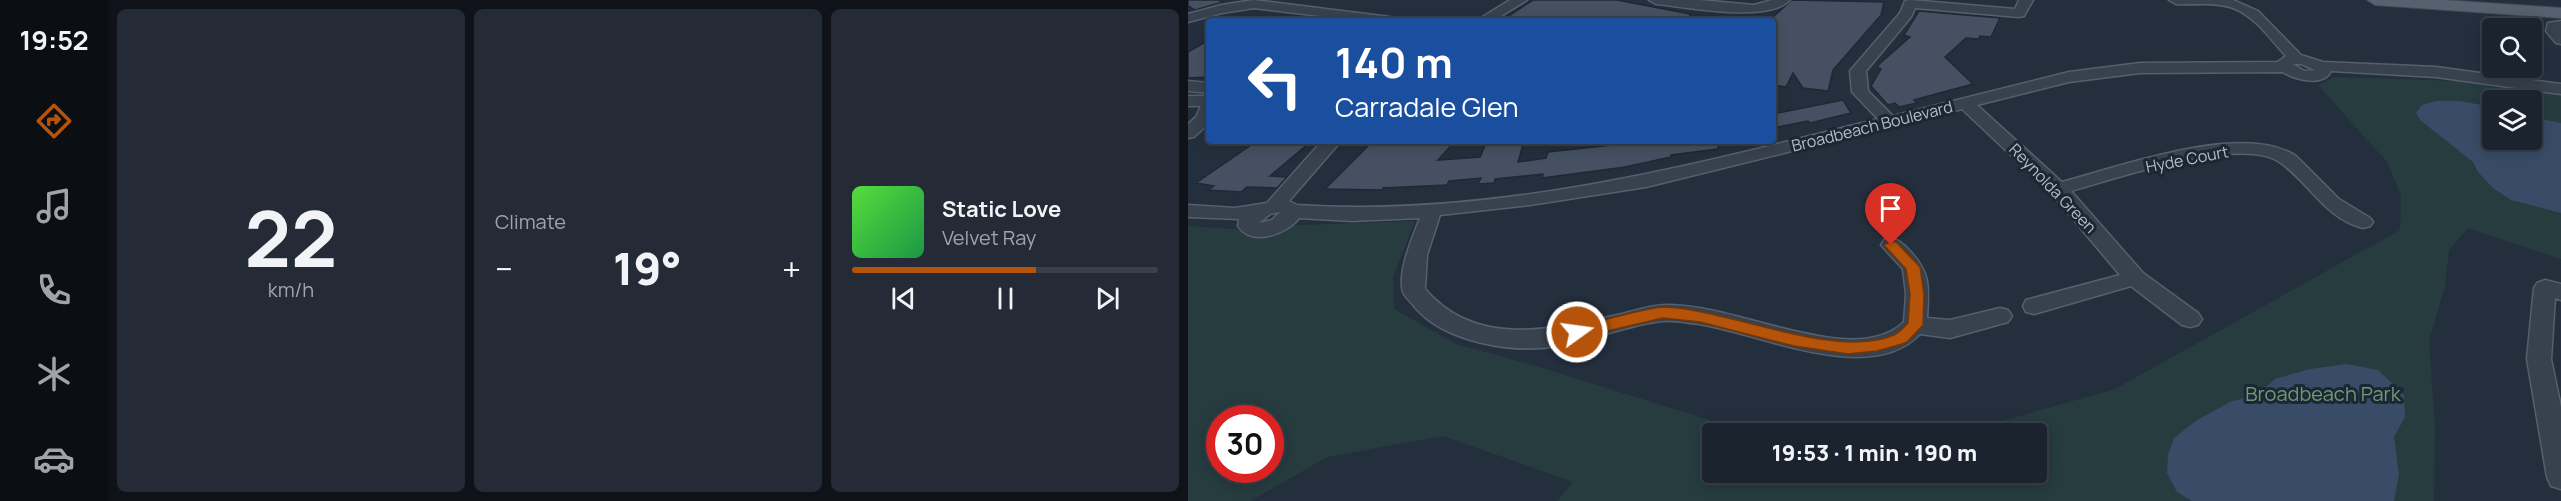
<!DOCTYPE html>
<meta charset="utf-8">
<style>
:root{--surface:#1b232e;--page:#242b36;--text:#f1f3f6;--muted:#a0a4aa;--line:#39404a;--accent:#b45309}
body{margin:0;font-family:Manrope,sans-serif;background:var(--page);color:var(--text);height:100vh;display:flex;flex-direction:column;font-size:22px;white-space:nowrap}
*{box-sizing:border-box;margin:0}
p{font-size:20px;color:var(--muted)}
.icon{flex:none;width:33px;height:33px;fill:none;stroke:currentColor;stroke-width:2;stroke-linecap:round;stroke-linejoin:round}
.map{position:relative;flex:1;overflow:hidden}
.panel{display:flex;flex-direction:column;gap:9px;padding:9px;background:#0f1319;width:1080px}
.panel>*{flex:none}
.top-card{position:absolute;left:18px;top:18px;width:570px;height:126px;border-radius:6px;box-shadow:0 3px 15px #0003,0 0 0 2px var(--line);background:#1a4fa0;color:#fff;overflow:hidden}
.buttons{position:absolute;left:1294px;top:18px;display:grid;gap:12px}
.buttons a{display:grid;place-items:center;width:60px;height:60px;border-radius:6px;background:var(--surface);box-shadow:0 3px 15px #0003,0 0 0 2px var(--line);font-size:30px}
.speed{position:absolute;left:18px;top:405px;display:flex;gap:12px;font-size:30px;font-weight:700;text-align:center}
.speed>*{display:grid;place-content:center;width:78px;height:78px;border-radius:50%;background:var(--surface);box-shadow:0 3px 15px #0003,0 0 0 2px var(--line);line-height:1}
.speed .limit{border:9px solid #d22;background:#fff;color:#111}
.pin{position:absolute;display:grid;place-items:center;width:51px;height:51px;color:#fff;margin:-62px -26px;border-radius:50% 50% 50% 0;rotate:-45deg;box-shadow:0 0 6px #0007}
.pin .icon{rotate:45deg}
.me{position:absolute;width:66px;margin:-33px;rotate:76deg;stroke-linejoin:round;filter:drop-shadow(0 0 4px #0008)}
.turn{display:flex;align-items:center;gap:21px;height:126px;padding:0 30px;font-size:27px}
.turn .icon{width:78px;height:78px;stroke-width:2.5}
.turn b{display:block;font-size:42px;line-height:51px}
.big{font-size:45px;font-weight:800;line-height:1.1}
.panel .card{flex:1;display:flex;flex-direction:column;justify-content:center;gap:9px;min-width:0;padding:0 21px;border-radius:9px;background:var(--page)}
.panel .dial{align-items:center;gap:0}
.dial b{font-size:78px;line-height:1}
.song{display:flex;align-items:center;gap:18px}
.cover{width:72px;height:72px;border-radius:9px;background:linear-gradient(135deg,hsl(110 70% 55%),hsl(140 70% 35%))}
.played{height:6px;border-radius:3px;background:linear-gradient(90deg,var(--accent) 60%,var(--line) 60%)}
.keys{display:flex;justify-content:space-around;direction:ltr}
.heat{display:flex;justify-content:space-between;align-items:center;font-size:33px;direction:ltr}
.panel .tiles{flex:1;display:grid;gap:9px;grid-template-columns:repeat(3,1fr)}
.trip{position:absolute;left:514px;top:423px;width:345px;height:60px;border-radius:6px;background:var(--surface);box-shadow:0 3px 15px #0003,0 0 0 2px var(--line);font-weight:800;line-height:60px;text-align:center}
main{display:flex;flex:1;min-height:0}
.dock{display:flex;flex-direction:column;width:108px;justify-content:space-around;align-items:center;background:#0b0e12;color:var(--muted)}
.dock .icon{width:42px;height:42px}
.dock .current{color:var(--accent)}
.dock b{font-size:27px;color:var(--text)}
.map>svg:first-child{display:block}
</style>
<main>
<nav class="dock">
<b>19:52</b>
<svg class="icon current" aria-label="directions" viewBox="0 0 24 24"><path d="M12 3l9 9-9 9-9-9zM9 14v-3h6M13 9l2 2-2 2"/></svg>
<svg class="icon" aria-label="music" viewBox="0 0 24 24"><path d="M9 18V5l10-2v13"/><circle cx="6" cy="18" r="3"/><circle cx="16" cy="16" r="3"/></svg>
<svg class="icon" aria-label="phone" viewBox="0 0 24 24"><path d="M5 4h4l2 5-3 2q2 4 5 5l2-3 5 2v4C11 20 4 13 5 4z"/></svg>
<svg class="icon" aria-label="climate" viewBox="0 0 24 24"><path d="M12 3v18M4 7l16 10M4 17L20 7"/></svg>
<svg class="icon" aria-label="car" viewBox="0 0 24 24"><path d="M5 17H2v-5l4-1 3-4h7l3 4 3 1v5h-3M9 17h6M6 11h13"/><circle cx="7" cy="17" r="2"/><circle cx="17" cy="17" r="2"/></svg>
</nav>
<section class="panel">
<div class="tiles">
<div class="card dial"><b>22</b><p>km/h</p></div>
<div class="card"><p>Climate</p>
<div class="heat"><a>−</a><b class="big">19°</b><a>+</a></div>
</div>
<div class="card">
<div class="song"><i class="cover"></i><div><b>Static Love</b><p>Velvet Ray</p></div></div>
<div class="played"></div>
<div class="keys"><svg class="icon" aria-label="previous" viewBox="0 0 24 24"><path d="M18 5L8 12l10 7zM5 5v14"/></svg><svg class="icon" aria-label="pause" viewBox="0 0 24 24"><path d="M8 5v14M16 5v14"/></svg><svg class="icon" aria-label="next" viewBox="0 0 24 24"><path d="M6 5l10 7-10 7zM19 5v14"/></svg></div>
</div>
</div>
</section>
<div class="map">
<svg width="1373" height="501" viewBox="0 0 1373 501">
<rect width="100%" height="100%" fill="#242f3e"/>
<path fill="#263c3f" fill-rule="evenodd" d="M 1147,77 L 1272,81 L 1373,95 L 1373,259 L 1280,228 L 1261,250 L 1257,286 L 1241,341 L 1247,426 L 1246,501 L 369,501 L 385,482 L 255,436 L 139,457 L 63,501 L 0,501 L 0,226 L 59,230 L 114,225 L 227,221 L 205,277 L 206,309 L 268,344 L 348,366 L 563,433 L 525,434 L 525,472 L 849,472 L 849,434 L 748,433 L 811,422 L 927,389 L 1212,230 L 1213,195 L 1199,162 L 1130,85 ZM 1305,100 L 1344,100 L 1344,140 L 1305,140 ZM 32,418 L 82,418 L 82,470 L 32,470 Z"/>
<path fill="#394c67" d="M 1248,101 L 1272,101 L 1305,107 L 1305,140 L 1344,140 L 1344,117 L 1373,123 L 1373,213 L 1323,200 L 1305,188 L 1290,172 L 1285,162 L 1232,120 L 1228,113 L 1234,105 Z
M 1159,364 L 1190,370 L 1216,395 L 1217,417 L 1206,437 L 1211,474 L 1206,501 L 1004,501 L 989,492 L 979,473 L 980,455 L 986,438 L 1009,420 L 1042,402 L 1071,394 L 1087,379 L 1122,369 Z"/>
<path fill="#455162" stroke="#1f2835" stroke-width="1.5" d="M 0,0 L 31,0 L 35,2 L 7,10 L 0,6 Z
M 345,0 L 429,0 L 502,14 L 501,21 L 313,21 Z
M 604,0 L 696,2 L 693,15 L 645,70 L 640,91 L 615,88 L 605,73 L 598,87 L 585,85 L 585,17 Z
M 731,11 L 812,18 L 803,37 L 792,36 L 791,39 L 778,38 L 757,57 L 785,84 L 726,100 L 729,103 L 711,107 L 707,103 L 700,105 L 683,86 L 693,69 L 689,66 L 722,37 L 716,35 Z
M 21,40 L 21,77 L 0,78 L 0,52 Z
M 655,100 L 663,113 L 622,123 L 620,121 L 585,128 L 585,114 Z
M 69,141 L 116,141 L 113,143 L 120,144 L 82,176 L 99,177 L 89,188 L 59,187 L 53,192 L 20,190 L 26,186 L 8,183 Z
M 185,141 L 267,141 L 250,160 L 292,157 L 299,141 L 336,141 L 330,162 L 358,158 L 360,152 L 442,143 L 442,141 L 530,141 L 530,149 L 483,155 L 483,157 L 437,167 L 354,178 L 355,174 L 307,179 L 306,183 L 290,184 L 293,178 L 261,181 L 259,185 L 195,188 L 194,190 L 137,189 Z"/>
<g fill="none" stroke-linecap="round" stroke-linejoin="round">
<g stroke="#565f6c" stroke-width="3">
<path id="minor" d="M 66,0 L 202,17 L 209,21 L 175,21 L 66,8 L 34,13 L 0,22 L 0,14 L 33,5 Z
M 322,0 L 339,0 L 305,21 L 288,21 Z
M 461,0 L 511,0 L 566,5 L 584,0 L 602,0 C 580,23 499,7 468,4 Z
M 722,0 L 827,9 L 831,0 L 845,0 L 836,16 L 831,17 L 727,8 L 723,17 L 678,71 L 680,91 L 705,116 L 881,72 L 952,63 L 1090,62 L 1098,56 C 1083,40 1067,16 1045,8 C 1028,2 1006,5 988,4 L 981,0 L 1045,0 L 1070,11 L 1113,55 L 1135,62 L 1248,67 L 1373,84 L 1373,94 L 1248,77 L 1143,71 C 1136,87 1107,80 1095,72 L 952,73 L 881,82 L 789,105 L 874,182 C 931,167 1055,121 1108,156 L 1151,199 L 1182,218 L 1185,222 L 1182,226 L 1175,228 C 1138,219 1122,184 1093,163 C 1055,134 927,179 883,191 L 955,273 L 1010,313 L 1014,319 L 1010,325 L 1002,327 L 994,325 L 943,286 L 846,314 L 838,312 L 835,306 L 838,300 L 932,275 L 863,193 L 774,109 L 458,187 L 342,205 L 252,215 L 239,255 L 237,289 C 287,348 363,330 429,315 C 444,312 462,305 478,305 C 517,305 556,319 594,328 C 630,337 686,351 716,322 L 718,294 L 715,269 L 693,245 L 696,240 C 707,237 712,241 720,249 C 743,272 741,287 739,318 L 762,320 L 812,308 L 820,310 L 824,316 L 820,322 L 762,338 L 732,334 C 681,387 571,333 511,324 C 500,323 486,320 475,321 C 442,324 402,341 369,346 C 325,354 255,342 226,306 C 223,302 217,297 215,292 C 209,273 225,236 232,218 L 164,221 L 111,218 C 99,234 64,247 50,226 L 51,219 L 0,217 L 0,205 L 47,208 L 79,203 L 134,141 L 153,141 L 101,201 L 109,205 C 304,218 502,166 690,119 L 664,92 L 662,71 L 712,13 L 717,1 ZM 1105,64 L 1113,64 L 1127,70 L 1116,71 ZM 92,212 L 84,220 L 71,223 L 82,214 Z
M 1373,21 L 1373,44 L 1368,43 L 1358,31 L 1360,23 Z
M 0,81 L 21,83 L 21,93 L 0,91 Z
M 0,96 L 21,96 L 21,123 L 6,137 L 0,138 L 0,124 L 8,117 L 13,106 L 0,106 Z
M 1357,280 L 1373,284 L 1373,300 L 1367,298 L 1363,359 L 1373,407 L 1373,489 L 1363,486 L 1359,477 L 1339,359 L 1346,288 L 1349,283 Z"/>
</g>
<g stroke="#414a57" stroke-width="2">
<path id="major" d="M 1179,0 L 1256,0 L 1373,8 L 1373,18 L 1187,5 Z"/>
</g>
<use href="#minor" fill="#38414e" fill-rule="evenodd"/>
<use href="#major" fill="#56606e" fill-rule="evenodd"/>
</g>
<path fill="#b45309" stroke="#753606" stroke-width="1.5" d="M 703,241 L 708,242 L 732,267 L 736,294 L 735,325 L 719,342 L 714,344 L 689,351 L 660,354 L 606,346 L 512,322 L 475,318 L 389,338 L 384,336 L 381,332 L 384,328 L 389,327 C 411,322 458,307 478,307 C 543,310 647,360 706,335 C 711,333 716,327 720,323 L 722,294 L 718,269 L 696,245 Z"/>
<g text-anchor="middle" stroke-width="6" stroke-linejoin="round" paint-order="stroke">
<g font-size="16" fill="#b4bcc9" stroke="#1d2633">
<text transform="translate(684 126) rotate(-14)" y="6">Broadbeach Boulevard</text>
<text transform="translate(999 159) rotate(-11)" y="6">Hyde Court</text>
<text transform="translate(865 188) rotate(46)" y="6">Reynolda Green</text>
</g>
<g font-size="20" fill="#6b9a76" stroke="#1d2633">
<text x="1135" y="401">Broadbeach Park</text>
</g>
</g>
</svg>
<div class="buttons">
<a><svg class="icon" aria-label="search" viewBox="0 0 24 24"><circle cx="10" cy="10" r="6"/><path d="M15 15l6 6"/></svg></a>
<a><svg class="icon" aria-label="layers" viewBox="0 0 24 24"><path d="M12 4l9 5-9 5-9-5zM3 14l9 5 9-5"/></svg></a>
</div>
<div class="speed"><div class="limit">30</div></div>
<div class="pin" style="left:703px;top:245px;background:#d93025"><svg class="icon" aria-label="arrive" viewBox="0 0 24 24"><path d="M6 21V4h12l-3 4 3 4H6"/></svg></div>
<svg class="me" style="left:389px;top:332px" viewBox="-20 -20 40 40"><circle r="17" fill="#b45309" stroke="#fff" stroke-width="3"/><path d="M0-11L8 9 0 5-8 9z" fill="#fff"/></svg>
<div class="trip">19:53 · 1 min · 190 m</div>
<div class="top-card">
<div class="turn"><svg class="icon" aria-label="left" viewBox="0 0 24 24"><path d="M17 20v-9H6M10 6l-5 5 5 5"/></svg><div><b>140 m</b>Carradale Glen</div></div>
</div>
</div>
</main>
